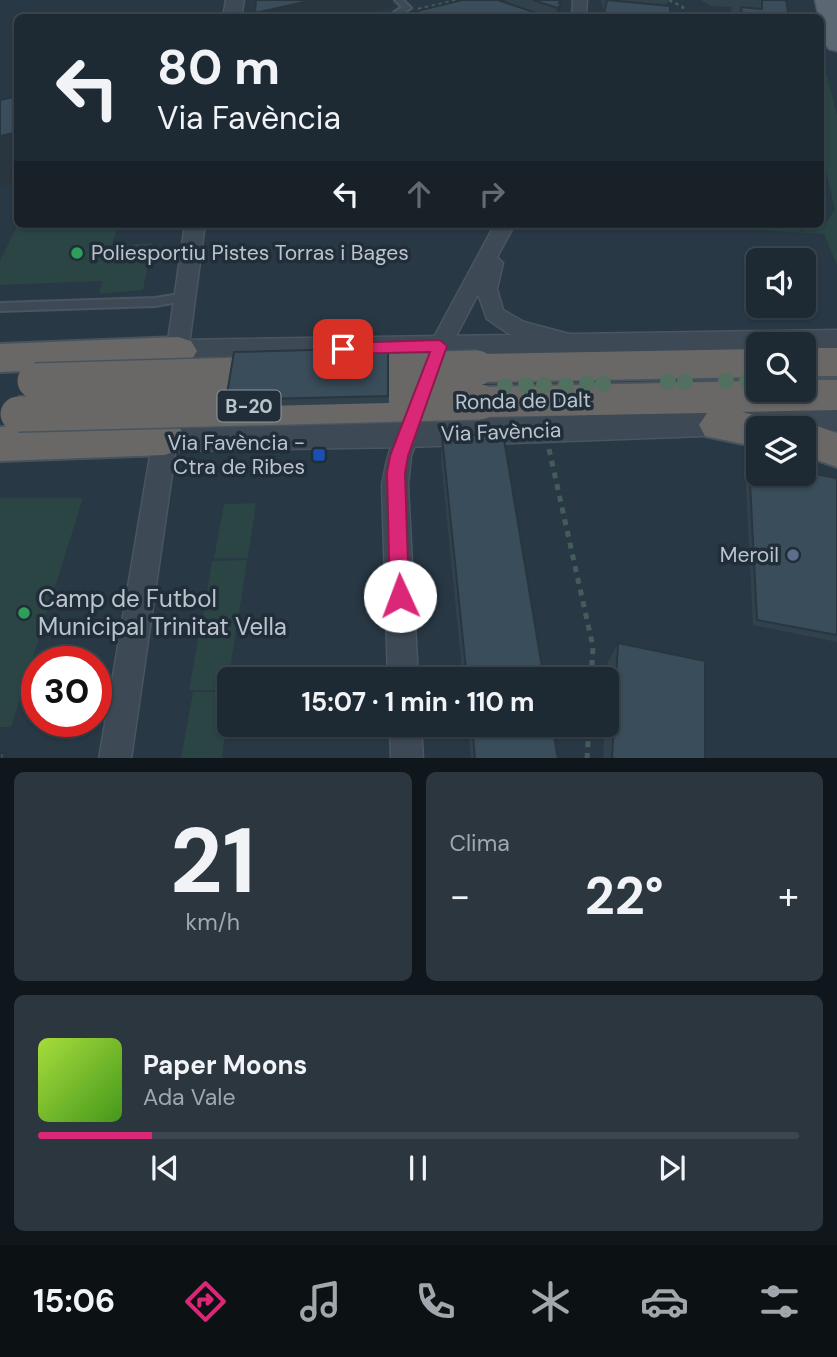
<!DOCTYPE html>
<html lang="es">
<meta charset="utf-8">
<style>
:root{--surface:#1e2a33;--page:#2b363f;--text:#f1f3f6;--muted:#a1a7ac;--line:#3c464e;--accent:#db2777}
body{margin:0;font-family:"DM Sans",sans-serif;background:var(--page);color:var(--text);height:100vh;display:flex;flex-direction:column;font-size:26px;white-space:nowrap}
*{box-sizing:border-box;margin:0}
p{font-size:23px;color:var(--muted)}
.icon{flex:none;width:38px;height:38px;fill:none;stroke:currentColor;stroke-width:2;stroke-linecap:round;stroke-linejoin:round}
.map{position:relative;height:758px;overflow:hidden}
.side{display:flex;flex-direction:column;gap:14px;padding:14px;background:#10171c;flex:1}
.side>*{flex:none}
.hud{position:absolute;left:14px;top:14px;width:810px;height:214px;border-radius:10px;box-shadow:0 2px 5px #0004,0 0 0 2px var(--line);background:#1e2a33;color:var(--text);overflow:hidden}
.controls{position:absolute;left:746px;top:248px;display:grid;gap:14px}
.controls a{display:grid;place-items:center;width:70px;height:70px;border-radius:10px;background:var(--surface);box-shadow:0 2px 5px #0004,0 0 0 2px var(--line);font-size:35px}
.speed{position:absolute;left:21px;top:646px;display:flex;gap:14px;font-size:35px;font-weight:700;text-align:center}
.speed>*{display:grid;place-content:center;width:91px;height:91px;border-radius:50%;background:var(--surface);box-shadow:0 2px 5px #0004,0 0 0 2px var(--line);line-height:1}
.speed .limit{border:10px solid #d22;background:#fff;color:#111}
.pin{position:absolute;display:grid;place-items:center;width:60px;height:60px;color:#fff;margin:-30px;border-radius:14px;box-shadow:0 4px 10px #0006}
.me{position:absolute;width:77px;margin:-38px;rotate:358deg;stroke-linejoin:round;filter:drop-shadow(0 0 5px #0008)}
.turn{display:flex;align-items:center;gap:24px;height:147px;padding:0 28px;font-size:32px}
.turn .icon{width:91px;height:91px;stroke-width:2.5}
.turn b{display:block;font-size:49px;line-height:60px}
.lanes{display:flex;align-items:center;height:66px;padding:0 28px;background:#0003;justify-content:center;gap:35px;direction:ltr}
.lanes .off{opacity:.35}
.big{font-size:52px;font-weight:700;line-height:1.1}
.side .tile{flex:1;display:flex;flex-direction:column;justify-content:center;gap:10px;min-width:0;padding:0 24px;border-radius:10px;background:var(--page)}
.side .dial{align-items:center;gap:0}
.dial b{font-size:91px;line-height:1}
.song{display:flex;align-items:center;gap:21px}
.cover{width:84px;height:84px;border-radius:10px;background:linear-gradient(135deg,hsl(80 70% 55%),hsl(100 70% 35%))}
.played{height:7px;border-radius:4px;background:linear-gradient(90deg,var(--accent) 15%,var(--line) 15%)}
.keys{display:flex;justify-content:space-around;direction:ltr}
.heat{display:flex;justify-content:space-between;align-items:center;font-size:38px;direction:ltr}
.side .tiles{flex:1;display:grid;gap:14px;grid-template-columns:1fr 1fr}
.tile:last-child{grid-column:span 2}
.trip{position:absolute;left:217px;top:667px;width:402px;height:70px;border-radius:10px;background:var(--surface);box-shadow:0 2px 5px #0004,0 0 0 2px var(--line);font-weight:700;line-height:70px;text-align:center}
.menu{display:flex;height:112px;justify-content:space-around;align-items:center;background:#0c1114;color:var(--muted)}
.menu .icon{width:49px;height:49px}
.menu .current{color:var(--accent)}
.menu b{font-size:32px;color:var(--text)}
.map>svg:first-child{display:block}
</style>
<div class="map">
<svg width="837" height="759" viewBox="0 0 837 759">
<rect width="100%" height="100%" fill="#283844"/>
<path fill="#2a4544" d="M 821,54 L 837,115 L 837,265 L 824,234 L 661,224 L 751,224 L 802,231 L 824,225 L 835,210 L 821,149 Z
M 18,224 L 118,224 L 112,246 L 152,243 L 143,290 L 99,294 L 102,281 L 0,285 L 0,261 Z
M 0,498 L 83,498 L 11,727 L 0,727 Z
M 256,503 L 248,558 L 214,558 L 224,504 Z
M 247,560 L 238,621 L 202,621 L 212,561 Z
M 201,622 L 237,622 L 227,690 L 189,690 Z
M 193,692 L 229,692 L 222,758 L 181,758 Z"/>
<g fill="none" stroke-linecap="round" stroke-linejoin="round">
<g stroke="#495560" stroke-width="4">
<path id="service" d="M 395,0 L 403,0 L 411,8 L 401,14 L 403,18 L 396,18 L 393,13 L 402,7 Z
M 186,293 L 192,297 L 190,300 L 155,306 L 0,311 L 0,303 L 155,298 Z"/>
</g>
<g stroke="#495560" stroke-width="3">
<path id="minor" d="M 573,0 L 587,0 L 586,18 L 572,18 Z
M 185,224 L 205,224 L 186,368 L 183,374 L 175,377 L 167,374 L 164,368 Z
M 495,224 L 515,224 L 497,257 L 503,263 L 497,289 L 503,310 L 524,322 L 573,335 L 576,341 L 573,347 L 565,349 L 509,334 L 487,319 L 478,294 L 439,369 L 431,371 L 423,369 L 420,363 Z
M 413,410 L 421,412 L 425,419 L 411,456 L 408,485 L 418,679 L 388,679 L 382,485 C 386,459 393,436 405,412 Z
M 167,416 L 175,419 L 179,426 L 131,759 L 99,759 L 155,426 L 159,419 Z
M 390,724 L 421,724 L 423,759 L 391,759 Z"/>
</g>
<g stroke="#495560" stroke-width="3">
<path id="tertiary" d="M 226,0 L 244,0 L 241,18 L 223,18 Z
M 837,330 L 837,350 L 803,351 L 803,345 L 758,345 L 758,352 L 178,362 L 168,359 L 164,351 L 168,343 L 178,340 Z
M 837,407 L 837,431 L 758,429 L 758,434 L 408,447 L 165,451 L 154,447 L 149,438 L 154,429 L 165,425 L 408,421 Z"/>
</g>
<g stroke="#495560" stroke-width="3">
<path id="primary" d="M 815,0 L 837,0 L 837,51 L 829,49 L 825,44 Z"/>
</g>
<g stroke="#47545e" stroke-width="4">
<path id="trunk" d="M 178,337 L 191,341 L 197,351 L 191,361 L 178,365 L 0,372 L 0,344 Z
M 803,348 L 837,348 L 837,376 L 803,376 Z
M 758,349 L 758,377 L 477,382 L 464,378 L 458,368 L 464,358 L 477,354 Z
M 803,380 L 837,380 L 837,410 L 742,412 L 772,419 L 777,429 L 758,429 L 758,447 L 705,436 L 699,425 L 707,413 L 480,417 L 466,413 L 460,402 L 466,391 L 480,387 L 758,381 L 758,390 L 803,390 Z
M 165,421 L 179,426 L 185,438 L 179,450 L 165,455 L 0,461 L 0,427 Z
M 803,421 L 837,433 L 837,467 L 803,455 L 803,429 L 787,429 Z"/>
</g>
<path stroke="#445d5b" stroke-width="2.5" stroke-dasharray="3.5 3.5" stroke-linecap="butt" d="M 669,0 L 683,7 L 684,18
M 418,9 L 458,0"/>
<path stroke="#445d5b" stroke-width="5" stroke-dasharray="6 6" stroke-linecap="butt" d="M 549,449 L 593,647 L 591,679
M 587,759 L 589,724"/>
<use href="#service" fill="#3d4954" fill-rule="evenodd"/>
<use href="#minor" fill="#3d4954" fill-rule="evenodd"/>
<use href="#tertiary" fill="#3d4954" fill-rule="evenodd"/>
<use href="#primary" fill="#5b6873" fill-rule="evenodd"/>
<use href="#trunk" fill="#6a6866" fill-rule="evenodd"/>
<g stroke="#47545e" stroke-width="38" stroke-linecap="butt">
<path id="trunk-bridge" d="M 35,381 L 477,368
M 18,414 L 480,402"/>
</g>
<use href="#trunk-bridge" stroke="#6a6866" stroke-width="35"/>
</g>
<g fill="#517060">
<circle cx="726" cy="381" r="8"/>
<circle cx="747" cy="381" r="8"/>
<circle cx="668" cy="382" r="8"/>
<circle cx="685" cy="382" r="8"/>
<circle cx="587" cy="384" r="8"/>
<circle cx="603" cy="384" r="8"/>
<circle cx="526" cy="385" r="8"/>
<circle cx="544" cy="385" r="8"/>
<circle cx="566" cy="385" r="8"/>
<circle cx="505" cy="386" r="8"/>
</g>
<path fill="#32424d" d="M 506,0 L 563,0 L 560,18 L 389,18 L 505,2 Z
M 601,0 L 668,0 L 667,5 L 604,15 Z
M 701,0 L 786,0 L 789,18 L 729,18 L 732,7 L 710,6 Z
M 388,348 L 389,403 L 228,407 L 226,400 Z
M 442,437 L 544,679 L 463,679 L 441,461 Z
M 749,463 L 837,478 L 837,642 L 753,625 L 745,469 Z
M 618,643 L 705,759 L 603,759 L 605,724 L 607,724 L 608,662 Z
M 468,724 L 552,724 L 558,759 L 471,759 Z"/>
<path fill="#29363f" d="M 313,0 L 393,0 L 393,6 L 343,18 L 256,18 L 255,13 Z
M 556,0 L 563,0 L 560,18 L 556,18 L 557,8 Z
M 18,132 L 18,181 L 0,186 L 0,136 Z
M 5,753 L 12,759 L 3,759 Z"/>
<path fill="#3a4d5a" stroke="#29363f" stroke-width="2" d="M 256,0 L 313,0 L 255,13 Z
M 462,0 L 498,0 L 551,18 L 389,18 Z
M 533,0 L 561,0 L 559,3 L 562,4 L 557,8 Z
M 607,0 L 670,6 L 670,18 L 603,18 Z
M 762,0 L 786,0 L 789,18 L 742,18 L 741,7 L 762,9 Z
M 18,96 L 18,132 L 0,136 L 0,100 Z
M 388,348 L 388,396 L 226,400 L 234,352 Z
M 503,433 L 544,679 L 467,679 L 442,437 Z
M 749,463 L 758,464 L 758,474 L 803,474 L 803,472 L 837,478 L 837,635 L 757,620 Z
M 618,643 L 705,661 L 705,759 L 612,759 Z
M 472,724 L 552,724 L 558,759 L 475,759 Z
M 0,753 L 5,753 L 3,759 L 0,759 Z"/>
<path fill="#db2777" stroke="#8e194d" stroke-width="2" d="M 440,340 L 447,346 L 408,456 L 405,473 L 409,596 L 407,602 L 400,605 L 393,602 L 390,596 L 387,473 L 390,456 L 430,352 L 343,354 L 335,349 L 343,343 Z"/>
<g fill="#2e9e5b" stroke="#212e39" stroke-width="2.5">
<circle cx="77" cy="253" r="7"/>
<circle cx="24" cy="613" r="7"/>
</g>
<rect fill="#1a4fb4" stroke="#212e39" stroke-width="2.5" x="312" y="448" width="14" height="14" rx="3.5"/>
<circle fill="#5c6f8a" stroke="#212e39" stroke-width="2.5" cx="793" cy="555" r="7"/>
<g text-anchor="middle" stroke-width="7" stroke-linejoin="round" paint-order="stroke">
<rect fill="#212e39" stroke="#8c97a1" stroke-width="2" x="217.5" y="390.5" width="63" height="31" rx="5"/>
<g font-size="19" font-weight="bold" fill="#bac4cd">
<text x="249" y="413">B-20</text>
</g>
<g font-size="21" fill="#bac4cd" stroke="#212e39" text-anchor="end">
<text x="91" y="260" text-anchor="start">Poliesportiu Pistes Torras i Bages</text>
<text x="305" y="450">Via Favència -<tspan x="305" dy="24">Ctra de Ribes</tspan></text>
<text x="779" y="562">Meroil</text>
</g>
<g font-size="21" fill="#bac4cd" stroke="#212e39">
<text transform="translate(523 401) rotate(-1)" y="7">Ronda de Dalt</text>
<text transform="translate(501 432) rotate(-2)" y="7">Via Favència</text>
</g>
<g font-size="24" fill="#bac4cd" stroke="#212e39" text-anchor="start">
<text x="38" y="607">Camp de Futbol<tspan x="38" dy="28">Municipal Trinitat Vella</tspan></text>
</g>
</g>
</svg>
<div class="controls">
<a><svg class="icon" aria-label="sound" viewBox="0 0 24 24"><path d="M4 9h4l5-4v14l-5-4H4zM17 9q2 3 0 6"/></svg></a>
<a><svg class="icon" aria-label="search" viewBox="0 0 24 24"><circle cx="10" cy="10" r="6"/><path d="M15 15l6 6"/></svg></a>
<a><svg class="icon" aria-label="layers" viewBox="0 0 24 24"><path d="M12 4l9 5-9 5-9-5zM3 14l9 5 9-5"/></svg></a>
</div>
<div class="speed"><div class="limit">30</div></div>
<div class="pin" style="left:343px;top:349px;background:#d93025"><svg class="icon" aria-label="arrive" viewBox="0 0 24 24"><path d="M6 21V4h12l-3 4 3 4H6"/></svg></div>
<svg class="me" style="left:400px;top:596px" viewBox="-20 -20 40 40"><circle r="19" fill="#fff"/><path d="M0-13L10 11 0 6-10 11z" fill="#db2777"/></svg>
<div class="trip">15:07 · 1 min · 110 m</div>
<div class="hud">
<div class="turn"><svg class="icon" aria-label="left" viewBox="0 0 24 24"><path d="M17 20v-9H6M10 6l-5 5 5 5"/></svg><div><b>80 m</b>Via Favència</div></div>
<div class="lanes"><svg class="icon" aria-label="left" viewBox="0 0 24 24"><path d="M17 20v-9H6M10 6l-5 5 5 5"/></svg><svg class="icon off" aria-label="ahead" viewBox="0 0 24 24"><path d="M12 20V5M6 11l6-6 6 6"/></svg><svg class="icon off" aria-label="right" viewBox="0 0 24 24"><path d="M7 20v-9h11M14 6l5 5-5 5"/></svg></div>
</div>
</div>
<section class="side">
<div class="tiles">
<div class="tile dial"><b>21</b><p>km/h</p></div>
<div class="tile"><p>Clima</p>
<div class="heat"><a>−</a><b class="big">22°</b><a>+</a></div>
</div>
<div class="tile">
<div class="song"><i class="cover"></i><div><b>Paper Moons</b><p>Ada Vale</p></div></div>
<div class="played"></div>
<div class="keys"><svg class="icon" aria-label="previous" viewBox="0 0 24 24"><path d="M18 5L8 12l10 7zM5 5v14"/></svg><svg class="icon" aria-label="pause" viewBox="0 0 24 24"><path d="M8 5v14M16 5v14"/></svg><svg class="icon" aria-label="next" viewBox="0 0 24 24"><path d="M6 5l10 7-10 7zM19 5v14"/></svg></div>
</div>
</div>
</section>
<nav class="menu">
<b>15:06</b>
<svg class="icon current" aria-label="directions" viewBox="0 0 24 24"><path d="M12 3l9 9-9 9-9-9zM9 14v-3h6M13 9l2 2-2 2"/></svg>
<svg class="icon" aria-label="music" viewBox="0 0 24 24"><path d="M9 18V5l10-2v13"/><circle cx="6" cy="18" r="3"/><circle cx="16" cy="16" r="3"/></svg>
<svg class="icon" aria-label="phone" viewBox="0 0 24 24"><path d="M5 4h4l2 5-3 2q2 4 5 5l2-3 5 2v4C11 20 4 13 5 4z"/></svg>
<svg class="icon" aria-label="climate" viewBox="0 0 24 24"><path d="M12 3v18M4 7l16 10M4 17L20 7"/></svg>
<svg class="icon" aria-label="car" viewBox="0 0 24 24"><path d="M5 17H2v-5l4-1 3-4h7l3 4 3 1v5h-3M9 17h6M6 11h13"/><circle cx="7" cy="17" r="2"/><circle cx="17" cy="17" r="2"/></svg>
<svg class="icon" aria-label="filters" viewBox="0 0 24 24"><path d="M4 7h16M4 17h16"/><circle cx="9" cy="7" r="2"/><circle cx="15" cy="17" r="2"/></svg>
</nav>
